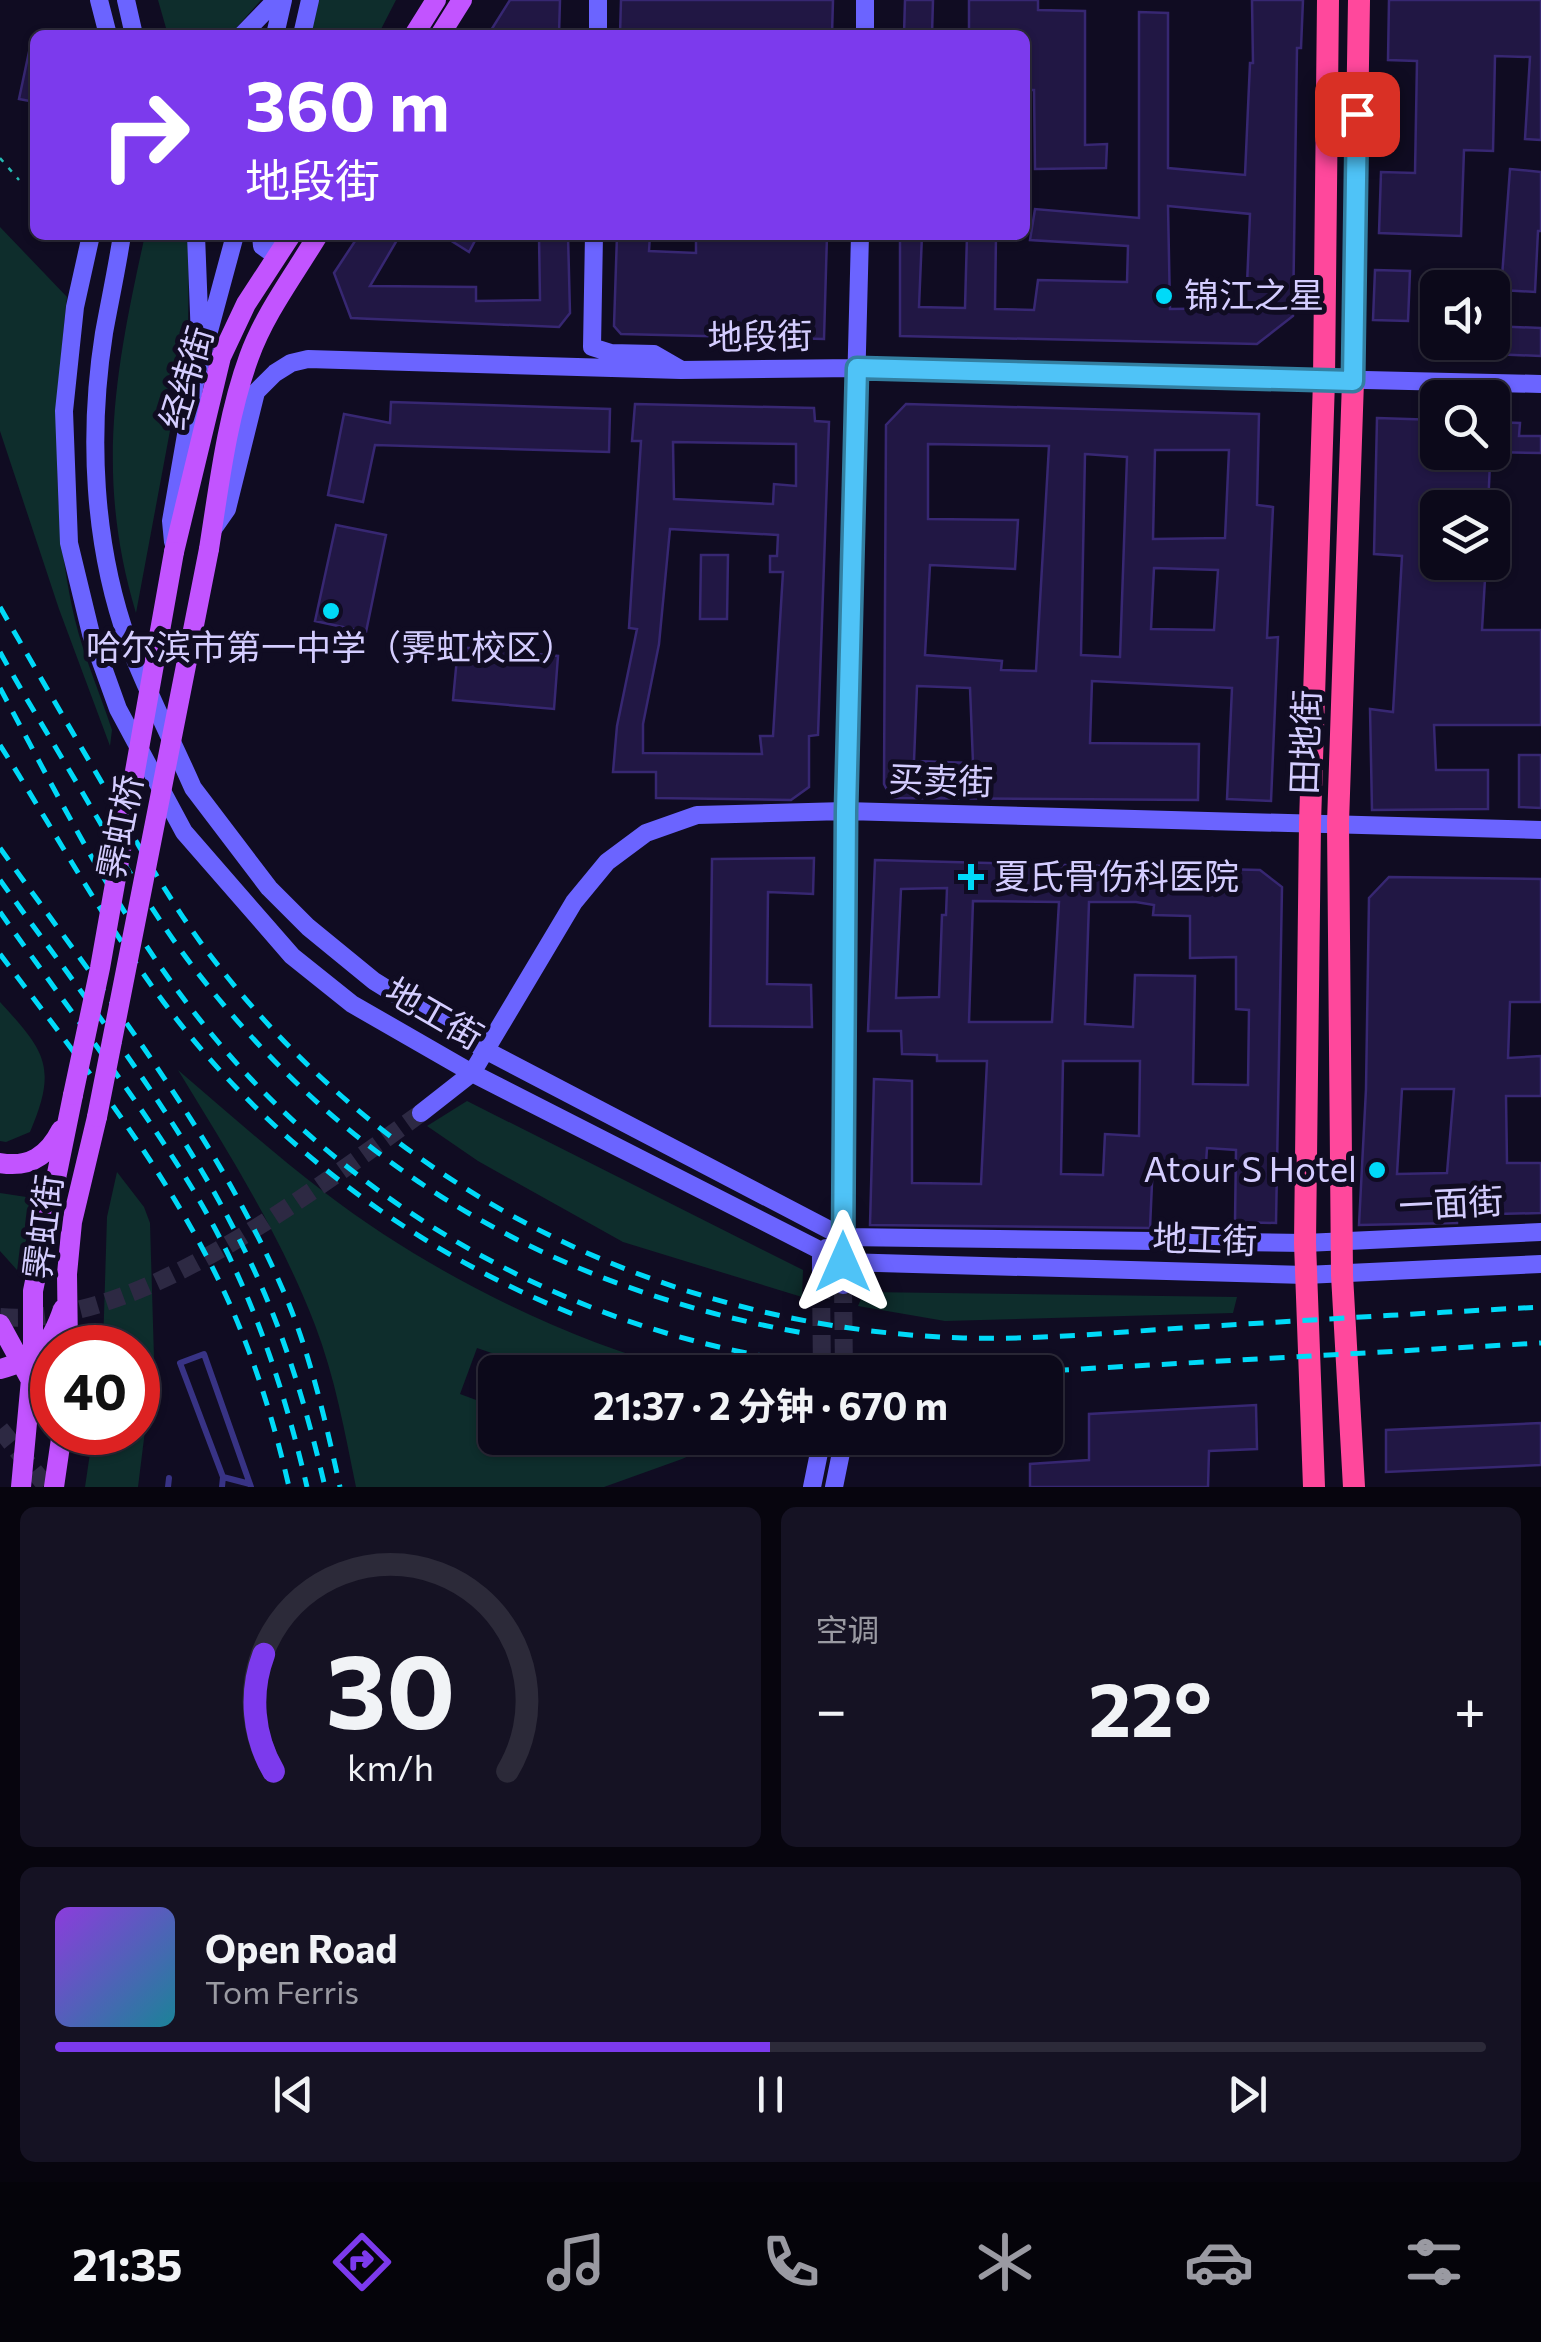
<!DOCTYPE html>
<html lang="zh">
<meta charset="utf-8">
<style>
:root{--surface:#0c091a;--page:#151223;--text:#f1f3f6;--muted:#9a9aa2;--line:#2c2a39;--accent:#7c3aed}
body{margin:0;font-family:Commissioner,"Noto Sans SC",sans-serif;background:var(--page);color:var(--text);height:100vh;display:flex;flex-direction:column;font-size:38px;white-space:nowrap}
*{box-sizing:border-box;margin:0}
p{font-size:32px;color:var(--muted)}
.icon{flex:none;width:55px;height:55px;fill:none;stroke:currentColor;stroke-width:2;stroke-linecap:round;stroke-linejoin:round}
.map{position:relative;height:1487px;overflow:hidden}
.drawer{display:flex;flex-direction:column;gap:20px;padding:20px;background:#07050e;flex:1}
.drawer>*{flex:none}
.banner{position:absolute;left:30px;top:30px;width:1000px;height:210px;border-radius:15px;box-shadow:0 2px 8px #0004,0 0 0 2px var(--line);background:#7c3aed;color:#fff;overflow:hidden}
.fabs{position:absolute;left:1420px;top:270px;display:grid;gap:20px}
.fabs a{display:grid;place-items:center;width:90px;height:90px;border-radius:15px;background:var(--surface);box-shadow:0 2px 8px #0004,0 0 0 2px var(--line);font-size:50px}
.speed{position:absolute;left:30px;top:1325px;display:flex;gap:20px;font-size:50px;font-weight:700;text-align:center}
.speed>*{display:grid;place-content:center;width:130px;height:130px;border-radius:50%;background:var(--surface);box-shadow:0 2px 8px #0004,0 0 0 2px var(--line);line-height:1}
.speed .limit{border:15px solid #d22;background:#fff;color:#111}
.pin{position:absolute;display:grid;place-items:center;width:85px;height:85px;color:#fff;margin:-42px;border-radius:20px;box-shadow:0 5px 15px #0006}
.me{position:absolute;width:110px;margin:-55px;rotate:0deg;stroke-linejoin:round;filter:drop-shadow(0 0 8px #0008)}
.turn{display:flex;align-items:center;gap:35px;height:210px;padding:0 50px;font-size:45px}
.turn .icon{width:130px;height:130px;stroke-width:2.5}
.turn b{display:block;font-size:70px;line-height:85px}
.big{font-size:75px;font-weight:700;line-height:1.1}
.drawer .widget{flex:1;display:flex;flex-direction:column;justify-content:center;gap:15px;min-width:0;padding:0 35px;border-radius:15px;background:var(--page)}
.drawer .dial{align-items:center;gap:0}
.dial svg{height:260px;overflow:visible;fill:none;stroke:var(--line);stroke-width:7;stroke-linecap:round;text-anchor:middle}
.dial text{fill:var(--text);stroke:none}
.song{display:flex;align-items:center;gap:30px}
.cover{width:120px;height:120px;border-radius:15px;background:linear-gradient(135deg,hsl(270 70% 55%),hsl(190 70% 35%))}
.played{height:10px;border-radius:5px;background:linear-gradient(90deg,var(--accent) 50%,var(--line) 50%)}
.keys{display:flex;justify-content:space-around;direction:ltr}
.heat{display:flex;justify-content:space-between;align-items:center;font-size:55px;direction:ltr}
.drawer .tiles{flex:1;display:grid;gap:20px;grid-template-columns:1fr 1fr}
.widget:last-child{grid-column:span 2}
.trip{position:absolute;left:478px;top:1355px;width:585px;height:100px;border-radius:15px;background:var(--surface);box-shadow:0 2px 8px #0004,0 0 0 2px var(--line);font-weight:700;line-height:100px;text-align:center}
.dock{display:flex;height:160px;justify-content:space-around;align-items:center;background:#05040a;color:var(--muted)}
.dock .icon{width:70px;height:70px}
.dock .current{color:var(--accent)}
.dock b{font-size:45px;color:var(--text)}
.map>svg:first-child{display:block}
</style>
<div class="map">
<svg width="1541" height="1487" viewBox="0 0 1541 1487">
<rect width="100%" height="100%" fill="#100c22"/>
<path fill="#0e2d2c" d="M 158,0 L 261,0 L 237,27 L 235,35 L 168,35 Z
M 317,0 L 396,0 L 378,35 L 311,35 Z
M 0,227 L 67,297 C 55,405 50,513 75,620 C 84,657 100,693 112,730 L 110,746 L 59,609 L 0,431 Z
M 145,235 L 189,235 L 188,334 L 136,613 C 95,476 115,371 145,235 Z
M 0,1002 C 45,1051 58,1067 30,1132 L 6,1142 L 0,1141 Z
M 178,1070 C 226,1111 274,1154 324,1192 C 430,1273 558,1336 685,1372 L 535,1372 L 536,1368 L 477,1348 L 460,1394 L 495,1407 L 495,1438 L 729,1438 L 682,1459 L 604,1487 L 356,1487 C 345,1433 335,1377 315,1325 C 280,1234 228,1152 178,1070 Z
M 467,1101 L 803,1270 L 802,1297 L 623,1242 L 478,1161 L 427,1126 Z
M 117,1172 L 144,1207 L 150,1223 L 154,1358 L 138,1487 L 85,1487 L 93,1433 L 138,1432 L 138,1348 L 103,1347 L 107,1217 Z
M 0,1193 L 33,1198 L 22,1264 L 17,1270 L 0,1251 Z
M 864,1292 L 1237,1297 L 1233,1313 L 945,1321 L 858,1306 Z"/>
<path fill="#211744" stroke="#372772" stroke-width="2.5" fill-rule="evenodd" d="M 510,0 L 560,0 L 559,35 L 488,35 Z
M 621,0 L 833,0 L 832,35 L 620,35 Z
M 905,0 L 933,0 L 932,35 L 904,35 Z
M 969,0 L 1038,0 L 1038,10 L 1085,11 L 1085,145 L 1107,144 L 1106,168 L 1035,169 L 1034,90 L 1025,90 L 1025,35 L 969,35 Z
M 1252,0 L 1303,0 L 1301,48 L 1297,48 L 1293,316 L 1257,344 L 900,336 L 900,235 L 922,235 L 919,307 L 965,308 L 967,235 L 996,235 L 995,309 L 1034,310 L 1038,280 L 1127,282 L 1128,246 L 1030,240 L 1035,209 L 1139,218 L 1139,12 L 1168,13 L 1168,168 L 1245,175 L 1250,63 L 1253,63 ZM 1168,206 L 1250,214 L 1246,308 L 1170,309 Z
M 1389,0 L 1541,0 L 1541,140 L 1525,139 L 1530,57 L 1495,56 L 1493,151 L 1464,150 L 1461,236 L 1379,233 L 1381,172 L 1415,173 L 1417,61 L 1388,60 Z
M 29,52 L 35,53 L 35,102 L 19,99 Z
M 1510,169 L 1541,172 L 1541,231 L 1538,231 L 1535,292 L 1501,290 Z
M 359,235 L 400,235 L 370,286 L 476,287 L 476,301 L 540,300 L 539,236 L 568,235 L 570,313 L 559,327 L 351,318 L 334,273 Z
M 442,235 L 478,235 L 469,252 Z
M 617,235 L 650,235 L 649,251 L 696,253 L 696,235 L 827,235 L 824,339 L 621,334 L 614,326 Z
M 1375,270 L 1410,271 L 1408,321 L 1373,320 Z
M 1492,326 L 1541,328 L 1541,356 L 1492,354 Z
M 391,402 L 610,409 L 609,452 L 375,445 L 363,502 L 328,495 L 344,414 L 390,423 Z
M 635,404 L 814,408 L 815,421 L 829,422 L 818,735 L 809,736 L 809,787 L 791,800 L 656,798 L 656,772 L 613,772 L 617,726 L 637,629 L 629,628 L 641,441 L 632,441 ZM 673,442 L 796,444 L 796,486 L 774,484 L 773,504 L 674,499 ZM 670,529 L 778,535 L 777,556 L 770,556 L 770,572 L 783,572 L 773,736 L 760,736 L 762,754 L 643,753 L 643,724 L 659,644 Z
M 906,404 L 1259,414 L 1257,505 L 1273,507 L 1267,638 L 1278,637 L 1271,801 L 1227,799 L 1232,688 L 1092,681 L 1090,743 L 1199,744 L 1198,800 L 891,798 L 884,784 L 886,425 ZM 928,444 L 1049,446 L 1036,671 L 1001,670 L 1002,661 L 925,655 L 930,565 L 1015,569 L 1018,520 L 928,519 ZM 1155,450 L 1229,450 L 1225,538 L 1153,539 ZM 1085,454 L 1127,457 L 1120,657 L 1081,655 ZM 1154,568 L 1218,570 L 1214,630 L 1151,629 ZM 917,686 L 970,688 L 973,763 L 914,761 Z
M 1377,418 L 1438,420 L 1438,458 L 1490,462 L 1488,508 L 1438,508 L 1438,562 L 1486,562 L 1482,630 L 1541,630 L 1541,725 L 1434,725 L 1436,770 L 1488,770 L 1488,809 L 1372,810 L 1370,709 L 1393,712 L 1402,556 L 1374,554 Z
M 1492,422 L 1520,423 L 1519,436 L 1541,436 L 1541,453 L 1492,452 Z
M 336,525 L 386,535 L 366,632 L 315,621 Z
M 701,555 L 728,555 L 727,619 L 700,619 Z
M 458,647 L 558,656 L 554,709 L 453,700 Z
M 1519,755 L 1541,755 L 1541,808 L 1519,807 Z
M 814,858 L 813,894 L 768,892 L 767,984 L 811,985 L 812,1027 L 710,1026 L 712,859 Z
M 875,860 L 1260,870 L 1282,887 L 1276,1223 L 1235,1222 L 1236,1150 L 1207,1148 L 1206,1164 L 1153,1161 L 1150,1228 L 870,1225 L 874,1079 L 912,1081 L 912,1183 L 981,1184 L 987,1061 L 937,1061 L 937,1055 L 902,1054 L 901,1031 L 868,1031 ZM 947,888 L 946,915 L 942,915 L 939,997 L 896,998 L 901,889 ZM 973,901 L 1059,902 L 1052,1022 L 969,1022 ZM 1089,902 L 1136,902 L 1154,905 L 1153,915 L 1190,916 L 1190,958 L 1236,957 L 1236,1009 L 1249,1010 L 1248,1085 L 1193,1084 L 1195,976 L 1135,975 L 1133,1027 L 1085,1024 ZM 1063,1061 L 1140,1061 L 1139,1136 L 1105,1134 L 1103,1175 L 1061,1174 Z
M 1389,877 L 1541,879 L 1541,1002 L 1510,1002 L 1508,1058 L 1541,1056 L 1541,1096 L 1506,1096 L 1507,1163 L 1541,1163 L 1541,1213 L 1457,1215 L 1457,1223 L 1359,1225 L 1366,1089 L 1369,898 ZM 1402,1089 L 1454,1089 L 1447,1173 L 1397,1174 Z
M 1256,1405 L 1257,1449 L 1209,1451 L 1208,1487 L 1030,1487 L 1030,1464 L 1089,1460 L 1089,1414 Z
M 1541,1423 L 1541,1465 L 1386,1472 L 1386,1430 Z"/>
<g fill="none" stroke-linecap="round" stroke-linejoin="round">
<path stroke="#2d2943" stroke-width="18" stroke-dasharray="18 9" stroke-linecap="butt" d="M 821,1281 L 822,1372
M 843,1285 L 844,1372
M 0,1317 C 137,1329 314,1190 421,1113
M 0,1429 L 47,1487"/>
<path stroke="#25bbb4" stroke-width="2.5" stroke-dasharray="5 8" stroke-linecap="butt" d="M 0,158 L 19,180"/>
<path stroke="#383385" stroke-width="6" d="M 223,1477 L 250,1484
M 168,1487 L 169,1478
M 222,1487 L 223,1477 L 180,1363 L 204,1354 L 251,1487"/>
<path stroke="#6b64ff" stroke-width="18" d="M 99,0 L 108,35
M 126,0 L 134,35
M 242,35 L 276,0
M 275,35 L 283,0
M 302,35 L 310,0
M 598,35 L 598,0
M 865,35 L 865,0
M 91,235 L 75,307 L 64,411 L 69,543 L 91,634 L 118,709 L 184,832 L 292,956 L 352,1004 L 472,1073 L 843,1262 L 1305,1275 L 1541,1264
M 122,235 C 117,268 110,300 104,333 C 88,434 93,544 128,642 C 147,692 172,740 193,788 L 269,888 L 308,927 L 374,981 L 487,1051 L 843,1237 L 1305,1243 L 1541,1232
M 196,235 L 200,339
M 261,235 L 262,246 L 269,251 L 284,246
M 594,235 L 592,347 L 611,353 L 654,354 L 680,369
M 213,529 L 227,509 L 256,392 L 275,373 L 291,363 L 308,359 L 681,370 L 857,368 L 1541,384
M 173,542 L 171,521 L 195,383 L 235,235
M 421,1113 L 472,1073 L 574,902 L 607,862 L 646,833 L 697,815 L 845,811 L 1541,830
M 821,1281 L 821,1252 L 826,1248
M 843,1285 L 845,811 L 860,235
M 812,1487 L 822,1438
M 834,1487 L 844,1438"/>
<path stroke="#c254ff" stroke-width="20" d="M 414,35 L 436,0
M 440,35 L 462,0
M 209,549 C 219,486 227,417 249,357 C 265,313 294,275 318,235
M 174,552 L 221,357 L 246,304 L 291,235
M 0,1163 C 29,1168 48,1156 61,1130
M 0,1324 L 52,1419
M 68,1348 L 67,1274 L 72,1222 L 97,1117
M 0,1369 C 38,1359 50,1347 63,1309
M 21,1487 L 33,1358 L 33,1291 L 73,1095
M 54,1487 L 62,1432"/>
<path stroke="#ff489c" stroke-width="22" d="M 1314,1487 L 1305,1243 L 1310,823 L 1324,380 L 1328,0
M 1354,1487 L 1342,1275 L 1338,823 L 1353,381 L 1359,0"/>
<path stroke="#00daf8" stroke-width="5" stroke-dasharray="15 12" stroke-linecap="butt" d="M 0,607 C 40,677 81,747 122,817 C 147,860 172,903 201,943 C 382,1188 660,1328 963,1338 C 1040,1340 1118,1332 1196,1327 C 1311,1320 1426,1313 1541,1307
M 0,652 C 28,703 59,752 88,802 C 121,858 154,916 194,968 C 351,1173 556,1290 809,1334
M 0,688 C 66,811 128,936 219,1043 C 334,1180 501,1286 673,1335 C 739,1354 806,1365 874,1372
M 0,745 C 52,827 98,911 154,989 C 260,1137 414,1253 583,1318
M 0,848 C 103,992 216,1133 286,1297 C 311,1357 326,1423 340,1487
M 0,880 C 85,999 179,1116 244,1249 C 282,1325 306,1405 325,1487
M 0,912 C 64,1003 134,1093 192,1188 C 248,1280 283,1383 307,1487
M 0,954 C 73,1051 150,1148 207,1257 C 245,1329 271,1408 289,1487
M 1027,1372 L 1541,1343"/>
<path stroke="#c254ff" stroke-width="20" d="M 73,1095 L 100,968 L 174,552
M 97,1117 L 209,549"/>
</g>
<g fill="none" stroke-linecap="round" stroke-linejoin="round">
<g stroke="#337fa1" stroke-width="25">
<path id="route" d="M 843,1262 L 846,811 L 857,368 L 1353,381 L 1357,114"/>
</g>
<use href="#route" stroke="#4fc3f7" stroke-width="18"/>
</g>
<g fill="#00daf8" stroke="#100c22" stroke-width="4">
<circle cx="1164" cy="296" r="10"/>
<circle cx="331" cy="611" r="10"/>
<path d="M966 862h10v10h10v10h-10v10h-10v-10h-10v-10h10z"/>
<circle cx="1377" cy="1170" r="10"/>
</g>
<g text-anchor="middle" stroke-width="10" stroke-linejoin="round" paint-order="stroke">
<g font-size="35" fill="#d4cdff" stroke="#100c22" text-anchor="start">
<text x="1184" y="308">锦江之星</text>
<text x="331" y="660" text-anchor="middle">哈尔滨市第一中学（霁虹校区）</text>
<text x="994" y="889">夏氏骨伤科医院</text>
<text x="1357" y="1182" text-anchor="end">Atour S Hotel</text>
</g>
<g font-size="35" fill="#d4cdff" stroke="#100c22">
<text transform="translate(760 337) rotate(-1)" y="12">地段街</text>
<text transform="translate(187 378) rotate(-73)" y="12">经纬街</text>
<text transform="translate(1306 742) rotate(-88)" y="12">田地街</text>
<text transform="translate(941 781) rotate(2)" y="12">买卖街</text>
<text transform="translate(121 827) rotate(-79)" y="12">霁虹桥</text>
<text transform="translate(434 1014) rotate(30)" y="12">地工街</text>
<text transform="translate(1451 1204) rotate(-3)" y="12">一面街</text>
<text transform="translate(44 1227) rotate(-83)" y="12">霁虹街</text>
<text transform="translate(1205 1240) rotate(2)" y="12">地工街</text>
</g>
</g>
</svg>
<div class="fabs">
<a><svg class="icon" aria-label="sound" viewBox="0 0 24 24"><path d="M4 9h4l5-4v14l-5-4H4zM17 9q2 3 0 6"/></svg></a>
<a><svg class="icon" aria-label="search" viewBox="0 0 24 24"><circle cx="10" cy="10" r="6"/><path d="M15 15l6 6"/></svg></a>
<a><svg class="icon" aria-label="layers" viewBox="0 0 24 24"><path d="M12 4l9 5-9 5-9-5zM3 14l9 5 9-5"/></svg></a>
</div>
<div class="speed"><div class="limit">40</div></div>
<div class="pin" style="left:1357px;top:114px;background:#d93025"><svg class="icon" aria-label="arrive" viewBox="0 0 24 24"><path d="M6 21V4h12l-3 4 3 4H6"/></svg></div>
<svg class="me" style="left:843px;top:1262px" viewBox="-20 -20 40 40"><path d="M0-17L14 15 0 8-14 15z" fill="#4fc3f7" stroke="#fff" stroke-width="4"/></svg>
<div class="trip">21:37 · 2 分钟 · 670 m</div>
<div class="banner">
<div class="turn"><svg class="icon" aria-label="right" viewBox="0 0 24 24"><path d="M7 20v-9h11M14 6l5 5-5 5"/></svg><div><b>360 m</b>地段街</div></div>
</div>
</div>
<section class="drawer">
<div class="tiles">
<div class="widget dial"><svg viewBox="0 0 100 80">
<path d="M14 69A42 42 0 1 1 86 69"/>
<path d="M14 69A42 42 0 0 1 11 33" stroke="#7c3aed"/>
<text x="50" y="56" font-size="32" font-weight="700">30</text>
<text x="50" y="72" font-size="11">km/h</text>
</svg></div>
<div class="widget"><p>空调</p>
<div class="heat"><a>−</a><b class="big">22°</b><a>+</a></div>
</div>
<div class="widget">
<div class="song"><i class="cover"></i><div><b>Open Road</b><p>Tom Ferris</p></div></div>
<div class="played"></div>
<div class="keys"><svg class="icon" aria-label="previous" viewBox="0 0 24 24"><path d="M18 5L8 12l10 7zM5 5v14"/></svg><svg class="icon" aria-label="pause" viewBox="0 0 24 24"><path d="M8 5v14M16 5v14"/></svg><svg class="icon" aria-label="next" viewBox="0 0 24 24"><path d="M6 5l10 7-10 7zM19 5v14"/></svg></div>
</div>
</div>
</section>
<nav class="dock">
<b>21:35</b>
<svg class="icon current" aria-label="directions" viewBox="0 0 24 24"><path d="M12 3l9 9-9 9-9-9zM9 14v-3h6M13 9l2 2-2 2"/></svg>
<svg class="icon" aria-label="music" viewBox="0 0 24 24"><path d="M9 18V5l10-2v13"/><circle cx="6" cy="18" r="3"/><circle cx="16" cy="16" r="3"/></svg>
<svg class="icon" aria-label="phone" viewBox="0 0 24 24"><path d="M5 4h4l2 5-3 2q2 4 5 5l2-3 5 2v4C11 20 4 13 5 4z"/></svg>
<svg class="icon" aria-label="climate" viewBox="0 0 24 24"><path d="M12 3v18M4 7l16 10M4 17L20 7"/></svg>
<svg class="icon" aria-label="car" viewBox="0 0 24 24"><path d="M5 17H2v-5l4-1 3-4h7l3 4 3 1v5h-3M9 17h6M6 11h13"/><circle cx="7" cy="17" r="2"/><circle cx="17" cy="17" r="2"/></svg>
<svg class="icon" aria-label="filters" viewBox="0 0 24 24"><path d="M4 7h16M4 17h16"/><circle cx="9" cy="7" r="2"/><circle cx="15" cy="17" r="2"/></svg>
</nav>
